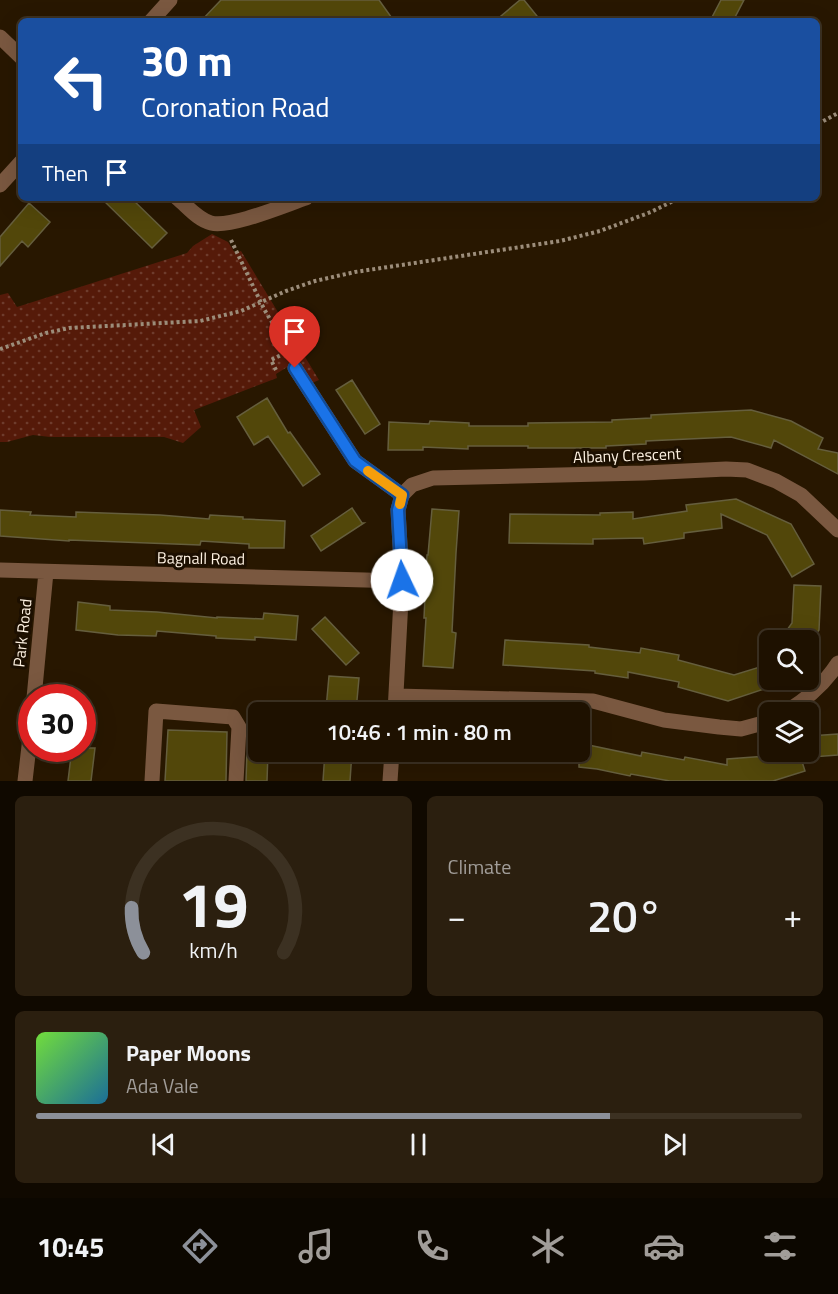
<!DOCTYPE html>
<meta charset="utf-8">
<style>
:root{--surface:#1e1100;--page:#2b1f0f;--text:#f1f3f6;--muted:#a19d99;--line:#3c3122;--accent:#8c9099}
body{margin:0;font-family:"Titillium Web",sans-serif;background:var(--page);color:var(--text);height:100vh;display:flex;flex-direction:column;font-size:22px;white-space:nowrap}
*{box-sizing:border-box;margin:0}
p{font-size:20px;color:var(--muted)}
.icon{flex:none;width:33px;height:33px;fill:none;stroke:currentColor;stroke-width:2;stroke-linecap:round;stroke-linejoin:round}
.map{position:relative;height:781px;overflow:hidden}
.panel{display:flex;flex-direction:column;gap:15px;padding:15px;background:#100900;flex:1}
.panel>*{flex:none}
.banner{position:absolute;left:18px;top:18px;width:802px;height:183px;border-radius:9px;box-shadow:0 6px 24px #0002,0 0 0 2px var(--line);background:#1a4fa0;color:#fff;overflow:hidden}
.buttons{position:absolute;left:759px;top:630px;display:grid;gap:12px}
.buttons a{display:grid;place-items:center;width:60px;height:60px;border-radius:9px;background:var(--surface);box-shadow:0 6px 24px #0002,0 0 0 2px var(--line);font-size:30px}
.speed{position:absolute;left:18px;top:684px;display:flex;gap:12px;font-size:30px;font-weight:700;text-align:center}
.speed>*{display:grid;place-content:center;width:78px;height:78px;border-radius:50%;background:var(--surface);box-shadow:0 6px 24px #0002,0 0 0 2px var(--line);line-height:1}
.speed .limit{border:9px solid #d22;background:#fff;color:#111}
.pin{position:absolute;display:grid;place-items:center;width:51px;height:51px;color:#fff;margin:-62px -26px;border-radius:50% 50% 50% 0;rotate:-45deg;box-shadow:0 0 6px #0007}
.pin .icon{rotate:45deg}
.me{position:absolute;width:66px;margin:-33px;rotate:357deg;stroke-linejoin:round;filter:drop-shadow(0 0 4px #0008)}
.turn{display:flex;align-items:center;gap:21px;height:126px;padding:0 24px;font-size:27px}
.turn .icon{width:78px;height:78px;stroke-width:2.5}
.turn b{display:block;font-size:42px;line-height:51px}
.then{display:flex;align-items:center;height:57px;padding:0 24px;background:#0003;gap:12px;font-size:22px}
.big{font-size:45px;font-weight:600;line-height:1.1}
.panel .tile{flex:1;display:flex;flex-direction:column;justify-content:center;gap:9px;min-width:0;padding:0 21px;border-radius:9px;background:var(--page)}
.panel .dial{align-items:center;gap:0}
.dial svg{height:156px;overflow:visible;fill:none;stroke:var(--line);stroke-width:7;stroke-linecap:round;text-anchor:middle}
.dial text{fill:var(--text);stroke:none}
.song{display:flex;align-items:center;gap:18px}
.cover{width:72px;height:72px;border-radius:9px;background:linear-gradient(135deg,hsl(100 70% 55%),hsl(200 70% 35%))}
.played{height:6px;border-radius:3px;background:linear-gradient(90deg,var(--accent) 75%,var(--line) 75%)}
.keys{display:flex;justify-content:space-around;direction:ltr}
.heat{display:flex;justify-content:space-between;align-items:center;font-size:33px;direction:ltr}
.panel .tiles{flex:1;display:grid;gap:15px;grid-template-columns:1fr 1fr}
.tile:last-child{grid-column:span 2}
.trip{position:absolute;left:248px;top:702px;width:342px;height:60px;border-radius:9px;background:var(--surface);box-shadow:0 6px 24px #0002,0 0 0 2px var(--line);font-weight:600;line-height:60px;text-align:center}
.dock{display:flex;height:96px;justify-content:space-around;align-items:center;background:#0c0700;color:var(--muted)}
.dock .icon{width:42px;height:42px}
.dock .current{color:var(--accent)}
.dock b{font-size:27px;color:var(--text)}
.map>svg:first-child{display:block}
</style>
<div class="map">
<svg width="838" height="781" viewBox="0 0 838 781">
<defs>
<pattern id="park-dots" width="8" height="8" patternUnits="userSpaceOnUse" patternTransform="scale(1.5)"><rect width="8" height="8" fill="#551a09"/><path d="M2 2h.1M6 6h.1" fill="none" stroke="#6e3c2d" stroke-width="1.8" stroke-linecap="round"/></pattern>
</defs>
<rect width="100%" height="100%" fill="#281700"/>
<path fill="url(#park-dots)" d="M 212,234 L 228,242 L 235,253 L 241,251 L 319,380 L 312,383 L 297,361 L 276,374 L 277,378 L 194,410 L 201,427 L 183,443 L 164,437 L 50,437 L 33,435 L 7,442 L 0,442 L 0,295 L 8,293 L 17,307 L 187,253 L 193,246 Z"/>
<path fill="#52470a" stroke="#655e3d" stroke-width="1.5" d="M 221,0 L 379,0 L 394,21 L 201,21 Z
M 520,0 L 524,0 L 541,21 L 495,21 Z
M 721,0 L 744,0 L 733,21 L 710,21 Z
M 101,198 L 131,198 L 167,233 L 152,248 Z
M 29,203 L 50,222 L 28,247 L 22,241 L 0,266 L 0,237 Z
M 352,380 L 380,424 L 365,434 L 336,390 Z
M 267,398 L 288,433 L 290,432 L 320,474 L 303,486 L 268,436 L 254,445 L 237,417 Z
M 751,410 L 791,421 L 823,438 L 818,449 L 838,453 L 838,474 L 774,440 L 771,448 L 731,437 L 646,441 L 646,444 L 606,446 L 606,448 L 528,448 L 528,446 L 468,446 L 468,449 L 423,447 L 423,450 L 388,450 L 389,422 L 429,424 L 430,421 L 469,423 L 469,426 L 528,426 L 528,423 L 612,422 L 612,420 L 651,418 L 651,415 Z
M 736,499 L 791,524 L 814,564 L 792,577 L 767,535 L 721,514 L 722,528 L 684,533 L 684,538 L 644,544 L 643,538 L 593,539 L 593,544 L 509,543 L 510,514 L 600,515 L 600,513 L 633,512 L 633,519 L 687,511 L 686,505 Z
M 352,508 L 362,523 L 364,523 L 321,551 L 311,536 Z
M 432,509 L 459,511 L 456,553 L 452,632 L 456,633 L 453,668 L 423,666 L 426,618 L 424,618 L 427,555 L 428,555 Z
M 0,510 L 31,512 L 30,515 L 76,517 L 76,512 L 160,515 L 209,519 L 210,515 L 243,517 L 243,519 L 285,521 L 284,548 L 249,548 L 249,544 L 201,541 L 200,545 L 69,540 L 69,541 L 0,536 Z
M 794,585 L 821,586 L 819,630 L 812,640 L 780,640 L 792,623 Z
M 78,602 L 110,606 L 110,610 L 157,612 L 217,618 L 217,617 L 263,619 L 264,613 L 298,616 L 296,640 L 255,637 L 255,640 L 216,638 L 216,636 L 157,631 L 156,636 L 118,635 L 76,630 Z
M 325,617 L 359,653 L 346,665 L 312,629 Z
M 505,640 L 589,645 L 589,647 L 640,653 L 641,648 L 679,655 L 678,660 L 734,675 L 770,664 L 770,687 L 728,701 L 678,687 L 679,682 L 628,672 L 628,678 L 595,673 L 595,671 L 503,665 Z
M 329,676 L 359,678 L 356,711 L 326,709 Z
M 168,730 L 227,732 L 226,781 L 165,781 Z
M 838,734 L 838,755 L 812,757 L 810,736 Z
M 579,743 L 641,756 L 642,752 L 684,760 L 685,757 L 727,765 L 727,759 L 769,756 L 782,752 L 799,752 L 805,771 L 773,781 L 670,781 L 631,774 L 630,776 L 597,769 L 579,767 Z
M 72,748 L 95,748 L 91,781 L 68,781 Z
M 247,751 L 268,752 L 267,781 L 246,781 Z
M 325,752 L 352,752 L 350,781 L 323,781 Z"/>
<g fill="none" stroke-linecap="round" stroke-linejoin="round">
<path stroke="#9c8d7a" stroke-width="4" stroke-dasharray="3 3" stroke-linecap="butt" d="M 818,124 L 838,113
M 231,240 L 264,309 L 285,344 L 289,354
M 0,349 L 46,333 L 69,328 L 200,321 L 241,311 L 286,291 L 315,281 L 355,272 L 560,241 L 600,231 L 651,212 L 679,198
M 276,370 L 271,360 L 281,355"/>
<path stroke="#7a5840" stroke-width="15" d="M 151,21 L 170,0
M 0,37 L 21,57
M 0,185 L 21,162
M 177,198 C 187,206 198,220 211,223 C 231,228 285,205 306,198
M 295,368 L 355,461 L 402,495
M 0,570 L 402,581
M 397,696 L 593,701 L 664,720 L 719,727 L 741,729 L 770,721
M 34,698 L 46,572
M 395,712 L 402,581 L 398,510 L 402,495 L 412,485 L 433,478 L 644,473 L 726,469 L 747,470 L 776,481 L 801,495 L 838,530
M 785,712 C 806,700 825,683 838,663
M 25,781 L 32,720
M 152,781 L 156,711 L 233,717 L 239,727 L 236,781
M 390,781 L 392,752"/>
</g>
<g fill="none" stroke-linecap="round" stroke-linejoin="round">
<g stroke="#114b97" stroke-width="15">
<path id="route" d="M 295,368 L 355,461 L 402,495 L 398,510 L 402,580"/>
</g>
<use href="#route" stroke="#1a73e8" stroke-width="10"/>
<path stroke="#f59e0b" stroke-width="10" d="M 368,471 L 402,495 L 400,504"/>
</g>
<g text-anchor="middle" stroke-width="6" stroke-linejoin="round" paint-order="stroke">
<g font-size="16" fill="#fef2e2" stroke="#1c0f00">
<text transform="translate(627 455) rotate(-2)" y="6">Albany Crescent</text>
<text transform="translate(201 558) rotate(1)" y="6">Bagnall Road</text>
<text transform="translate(22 633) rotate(-84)" y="6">Park Road</text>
</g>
</g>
</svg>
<div class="buttons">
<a><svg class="icon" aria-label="search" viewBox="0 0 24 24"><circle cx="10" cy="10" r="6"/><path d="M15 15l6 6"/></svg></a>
<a><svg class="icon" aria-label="layers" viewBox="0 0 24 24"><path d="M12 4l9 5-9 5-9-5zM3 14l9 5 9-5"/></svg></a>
</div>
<div class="speed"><div class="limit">30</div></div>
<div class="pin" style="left:295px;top:368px;background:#d93025"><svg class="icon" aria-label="arrive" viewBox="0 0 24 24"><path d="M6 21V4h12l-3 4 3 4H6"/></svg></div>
<svg class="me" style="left:402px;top:580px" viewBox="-20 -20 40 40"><circle r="19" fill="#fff"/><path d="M0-13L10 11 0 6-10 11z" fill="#1a73e8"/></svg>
<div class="trip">10:46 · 1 min · 80 m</div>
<div class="banner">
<div class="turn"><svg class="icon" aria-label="left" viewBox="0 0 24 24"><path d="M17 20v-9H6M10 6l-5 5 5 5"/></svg><div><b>30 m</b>Coronation Road</div></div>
<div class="then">Then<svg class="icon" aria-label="arrive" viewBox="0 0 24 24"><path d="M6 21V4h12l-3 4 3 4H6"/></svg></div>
</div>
</div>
<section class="panel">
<div class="tiles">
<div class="tile dial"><svg viewBox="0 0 100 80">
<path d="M14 69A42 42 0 1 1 86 69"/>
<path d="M14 69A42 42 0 0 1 8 46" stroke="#8c9099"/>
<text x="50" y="56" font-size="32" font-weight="700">19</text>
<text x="50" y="72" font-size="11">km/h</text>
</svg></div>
<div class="tile"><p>Climate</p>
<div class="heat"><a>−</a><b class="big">20°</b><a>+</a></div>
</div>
<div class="tile">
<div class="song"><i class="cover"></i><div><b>Paper Moons</b><p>Ada Vale</p></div></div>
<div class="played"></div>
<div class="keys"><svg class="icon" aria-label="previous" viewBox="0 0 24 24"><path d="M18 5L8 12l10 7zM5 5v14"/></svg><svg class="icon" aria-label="pause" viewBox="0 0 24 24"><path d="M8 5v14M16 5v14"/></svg><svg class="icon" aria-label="next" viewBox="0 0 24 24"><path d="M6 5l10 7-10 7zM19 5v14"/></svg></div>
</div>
</div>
</section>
<nav class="dock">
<b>10:45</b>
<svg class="icon current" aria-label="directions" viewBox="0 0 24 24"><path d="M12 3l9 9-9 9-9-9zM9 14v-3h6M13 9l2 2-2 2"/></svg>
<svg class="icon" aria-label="music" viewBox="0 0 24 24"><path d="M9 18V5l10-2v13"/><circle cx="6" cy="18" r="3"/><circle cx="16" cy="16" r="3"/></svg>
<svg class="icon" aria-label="phone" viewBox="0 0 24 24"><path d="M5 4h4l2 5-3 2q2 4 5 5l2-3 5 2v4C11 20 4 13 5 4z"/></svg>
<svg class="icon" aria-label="climate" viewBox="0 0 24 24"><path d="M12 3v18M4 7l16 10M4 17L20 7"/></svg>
<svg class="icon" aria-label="car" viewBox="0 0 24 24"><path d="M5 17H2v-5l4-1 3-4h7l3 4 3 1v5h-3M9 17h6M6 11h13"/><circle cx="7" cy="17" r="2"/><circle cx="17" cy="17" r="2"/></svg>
<svg class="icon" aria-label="filters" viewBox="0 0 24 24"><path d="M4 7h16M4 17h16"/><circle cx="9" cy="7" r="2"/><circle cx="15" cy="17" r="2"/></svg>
</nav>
